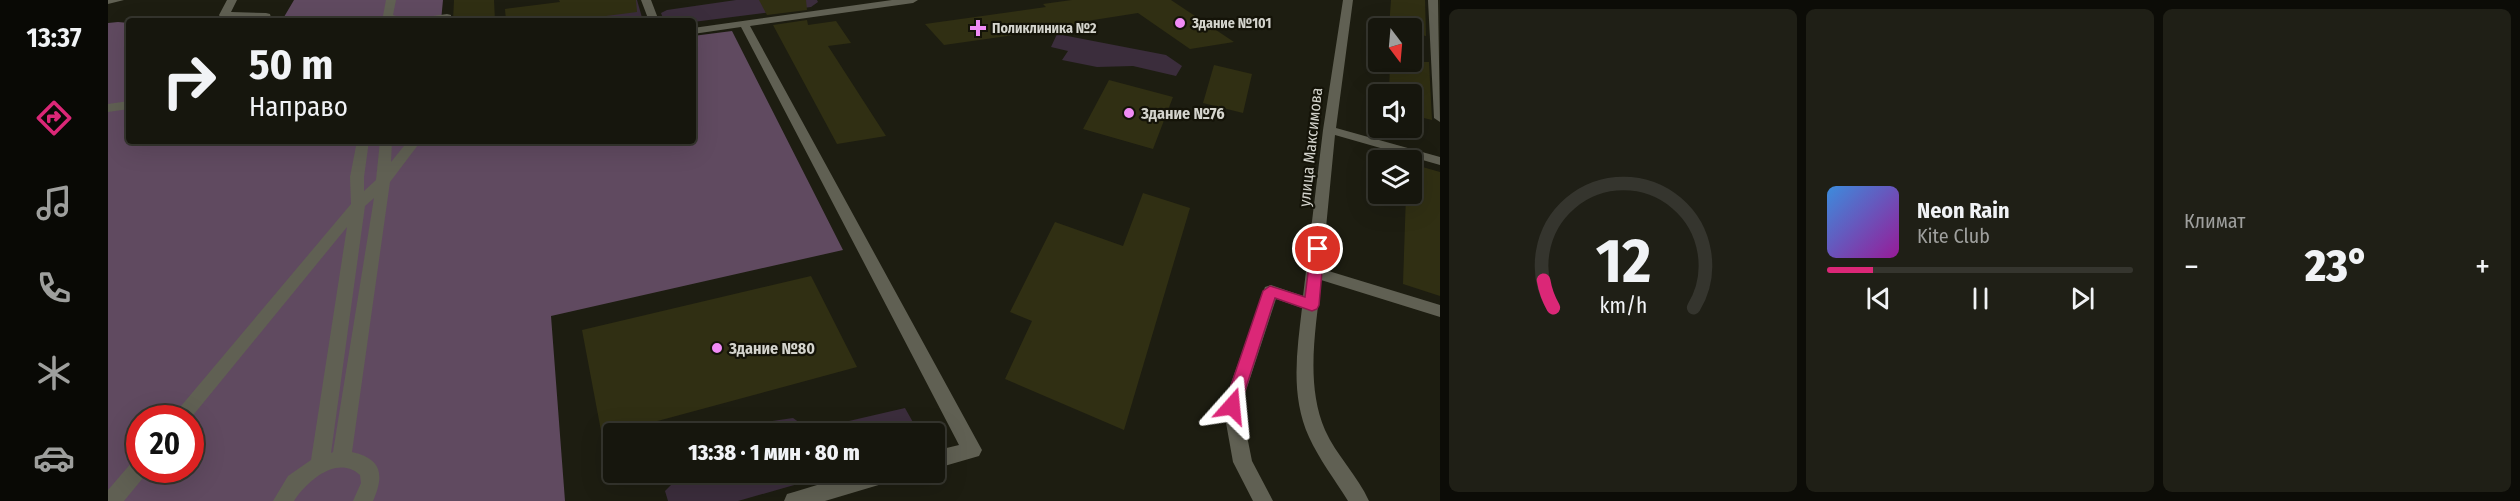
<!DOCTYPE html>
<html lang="ru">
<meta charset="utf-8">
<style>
:root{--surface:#16160d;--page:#1f1f16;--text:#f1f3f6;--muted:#9e9f9d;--line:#35352e;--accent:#db2777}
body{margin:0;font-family:"Fira Sans Condensed",sans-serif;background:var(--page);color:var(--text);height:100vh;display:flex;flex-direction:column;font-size:22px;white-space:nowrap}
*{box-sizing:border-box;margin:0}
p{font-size:20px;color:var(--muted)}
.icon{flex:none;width:33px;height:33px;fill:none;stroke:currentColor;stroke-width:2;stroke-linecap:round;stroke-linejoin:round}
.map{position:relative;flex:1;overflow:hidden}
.drawer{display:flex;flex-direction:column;gap:9px;padding:9px;background:#0c0c07;width:1080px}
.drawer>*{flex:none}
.top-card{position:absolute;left:18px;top:18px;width:570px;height:126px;border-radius:6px;box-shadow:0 6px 24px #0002,0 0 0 2px var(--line);background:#16160d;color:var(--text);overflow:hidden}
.needle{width:39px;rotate:164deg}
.tools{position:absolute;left:1260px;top:18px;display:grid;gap:12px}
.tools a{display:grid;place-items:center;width:54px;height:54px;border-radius:6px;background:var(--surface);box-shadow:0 6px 24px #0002,0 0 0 2px var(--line);font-size:30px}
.speed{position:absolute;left:18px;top:405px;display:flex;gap:12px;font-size:30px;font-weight:700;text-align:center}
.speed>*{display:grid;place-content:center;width:78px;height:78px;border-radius:50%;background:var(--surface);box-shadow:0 6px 24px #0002,0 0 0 2px var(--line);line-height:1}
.speed .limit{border:9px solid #d22;background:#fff;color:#111}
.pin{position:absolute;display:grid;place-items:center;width:51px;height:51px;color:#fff;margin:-26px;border:3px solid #fff;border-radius:50%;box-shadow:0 2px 6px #0007}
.me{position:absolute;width:66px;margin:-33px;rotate:18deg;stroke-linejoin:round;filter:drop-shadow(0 0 4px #0008)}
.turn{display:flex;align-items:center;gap:21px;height:126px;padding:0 24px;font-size:27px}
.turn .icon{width:78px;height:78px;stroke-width:2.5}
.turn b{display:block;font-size:42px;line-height:51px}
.big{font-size:45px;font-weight:800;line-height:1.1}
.drawer .card{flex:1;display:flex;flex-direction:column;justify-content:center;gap:9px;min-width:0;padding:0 21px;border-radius:9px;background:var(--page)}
.drawer .dial{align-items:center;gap:0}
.dial svg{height:156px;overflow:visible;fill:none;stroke:var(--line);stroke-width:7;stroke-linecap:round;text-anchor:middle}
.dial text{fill:var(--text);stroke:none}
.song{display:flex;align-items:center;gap:18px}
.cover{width:72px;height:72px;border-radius:9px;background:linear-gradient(135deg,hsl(210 70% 55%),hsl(300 70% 35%))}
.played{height:6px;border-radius:3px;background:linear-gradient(90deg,var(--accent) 15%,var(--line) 15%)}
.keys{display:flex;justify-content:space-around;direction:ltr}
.heat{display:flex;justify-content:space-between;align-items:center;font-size:33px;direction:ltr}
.drawer .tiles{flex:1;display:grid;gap:9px;grid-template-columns:repeat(3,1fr)}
.trip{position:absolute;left:495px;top:423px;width:342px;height:60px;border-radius:6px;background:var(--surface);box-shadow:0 6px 24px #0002,0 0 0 2px var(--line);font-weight:800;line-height:60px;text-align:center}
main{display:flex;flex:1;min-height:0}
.dock{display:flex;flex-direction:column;width:108px;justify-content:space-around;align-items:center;background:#090905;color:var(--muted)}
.dock .icon{width:42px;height:42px}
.dock .on{color:var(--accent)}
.dock b{font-size:27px;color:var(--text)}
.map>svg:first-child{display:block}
</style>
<main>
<nav class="dock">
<b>13:37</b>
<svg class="icon on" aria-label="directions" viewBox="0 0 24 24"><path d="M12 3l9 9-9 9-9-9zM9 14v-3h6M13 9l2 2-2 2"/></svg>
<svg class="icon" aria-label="music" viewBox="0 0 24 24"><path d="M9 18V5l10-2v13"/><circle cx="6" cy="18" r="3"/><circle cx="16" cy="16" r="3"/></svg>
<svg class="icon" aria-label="phone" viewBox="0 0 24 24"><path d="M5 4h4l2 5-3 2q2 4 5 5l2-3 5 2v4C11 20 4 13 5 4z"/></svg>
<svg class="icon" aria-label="climate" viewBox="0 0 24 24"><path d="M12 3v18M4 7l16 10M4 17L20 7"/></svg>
<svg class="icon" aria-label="car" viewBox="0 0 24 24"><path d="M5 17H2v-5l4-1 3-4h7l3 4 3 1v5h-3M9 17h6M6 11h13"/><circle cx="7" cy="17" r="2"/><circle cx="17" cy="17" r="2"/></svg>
</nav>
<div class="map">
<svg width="1332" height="501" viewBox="0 0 1332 501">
<rect width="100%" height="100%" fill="#1d1d11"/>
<path fill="#3b2d3c" d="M 494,0 L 529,0 L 535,21 L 459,21 Z
M 628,0 L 709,0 L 710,2 L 703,7 L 585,22 L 556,21 L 553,13 L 559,10 Z
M 949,34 L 1058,55 L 1074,66 L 1068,76 L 1025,66 L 989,67 L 954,60 L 960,51 L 943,47 Z
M 797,408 L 811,433 L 627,433 L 644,424 L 685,418 L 702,430 Z
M 575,473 L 576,472 L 728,473 L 630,501 L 560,501 L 557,491 Z"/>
<path fill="#604a60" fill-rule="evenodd" d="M 186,0 L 335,0 L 333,21 L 170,21 L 176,17 Z
M 10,22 L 21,23 L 21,141 L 585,141 L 585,36 L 624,31 L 735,250 L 443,316 L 457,501 L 0,501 L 0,23 ZM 32,418 L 82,418 L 82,470 L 32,470 Z"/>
<path fill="#302f13" d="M 346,0 L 386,0 L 387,21 L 345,21 Z
M 451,0 L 528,0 L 529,12 L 459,21 L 398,21 L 397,9 L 452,2 Z
M 651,0 L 698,0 L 699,10 L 659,15 Z
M 964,0 L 1063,0 L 1126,42 L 1082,49 L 1030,13 L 979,21 L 983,24 L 836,45 L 817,24 L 938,7 L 935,4 Z
M 1283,0 L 1317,0 L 1318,36 L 1304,33 L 1304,28 L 1281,28 Z
M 699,20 L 700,25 L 728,21 L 743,43 L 720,46 L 778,136 L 729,144 L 665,25 Z
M 1282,62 L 1321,62 L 1324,120 L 1304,115 L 1304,94 L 1281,94 Z
M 1106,65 L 1144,74 L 1135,113 L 1095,103 Z
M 1001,80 L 1065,97 L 1045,149 L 975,129 Z
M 1304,164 L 1332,172 L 1332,296 L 1295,284 L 1298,194 L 1304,194 Z
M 1035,193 L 1082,208 L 1016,430 L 897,379 L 924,321 L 902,312 L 947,222 L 1015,246 Z
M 703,276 L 749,367 L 494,436 L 474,330 Z"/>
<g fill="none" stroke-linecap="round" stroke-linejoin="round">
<path fill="#606053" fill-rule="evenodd" d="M 0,0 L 16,0 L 0,4 Z
M 119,0 L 129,0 L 123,12 L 158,13 L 162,14 L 164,21 L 112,17 L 111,15 Z
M 278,0 L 288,0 L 285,15 L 303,21 L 270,21 L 275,16 Z
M 533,0 L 543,0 L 551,21 L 541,21 Z
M 784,0 L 810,0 L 805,3 L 642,26 L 874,450 L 871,456 L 826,469 L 826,451 L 851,445 L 633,27 L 585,34 L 585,28 Z
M 1235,0 L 1245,0 L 1228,128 L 1332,157 L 1332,165 L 1227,135 L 1214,269 L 1332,305 L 1332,317 L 1213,280 C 1208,329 1197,383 1217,430 C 1228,455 1250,476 1261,501 L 1240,501 C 1227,480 1211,459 1201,437 C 1182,395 1189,351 1194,308 L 1168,299 L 1133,406 L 1144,461 L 1165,501 L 1145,501 L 1125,462 L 1115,406 L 1157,287 L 1163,285 L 1195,296 L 1215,130 Z
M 1320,0 L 1330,0 L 1332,122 L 1326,118 Z
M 339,14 L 343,15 L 343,19 L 306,21 L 311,18 Z
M 21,101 L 21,109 L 0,112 L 0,104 Z
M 249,141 L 261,141 L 256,177 L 256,191 L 268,180 L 272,141 L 284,141 L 283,162 L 300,141 L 313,141 L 282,182 L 244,452 C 275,459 276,476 265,501 L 245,501 L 253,483 L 252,475 C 229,454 198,482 186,501 L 165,501 L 180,476 L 203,460 L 239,227 L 82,419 L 63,418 L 243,204 L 242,177 ZM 266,198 L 225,452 L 223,453 L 257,206 Z
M 32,458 L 32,470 L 41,470 L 39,473 L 16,501 L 0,501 L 0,490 L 25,461 Z
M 752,472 L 794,472 L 791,478 L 784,481 L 717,501 L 676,501 L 679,494 L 686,492 Z"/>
</g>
<path fill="#db2777" stroke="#8e194d" stroke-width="1.5" d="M 1210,244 L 1216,249 L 1211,305 L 1209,309 L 1204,311 L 1167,298 L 1132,406 L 1130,411 L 1124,413 L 1118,411 L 1116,406 L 1155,291 L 1162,286 L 1197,297 L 1203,249 Z"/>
<g fill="#f18bf5" stroke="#141308" stroke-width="2">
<circle cx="1072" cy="23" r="6"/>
<path d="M867 19h6v6h6v6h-6v6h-6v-6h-6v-6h6z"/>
<circle cx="1021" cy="113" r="6"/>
<circle cx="609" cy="348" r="6"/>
</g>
<g text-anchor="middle" stroke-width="4.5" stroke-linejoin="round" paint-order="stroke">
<g font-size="14" font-weight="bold" fill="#d4d4cd" stroke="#141308" text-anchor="start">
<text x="1084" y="28">Здание №101</text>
<text x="884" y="33">Поликлиника №2</text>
</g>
<g font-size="16" font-weight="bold" fill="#d4d4cd" stroke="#141308" text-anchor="start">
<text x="1033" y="119">Здание №76</text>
<text x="621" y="354">Здание №80</text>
</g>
<g font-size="16" fill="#d4d4cd" stroke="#141308">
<text transform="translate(1202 147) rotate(-84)" y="6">улица Максимова</text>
</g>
</g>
</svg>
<div class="tools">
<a><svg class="needle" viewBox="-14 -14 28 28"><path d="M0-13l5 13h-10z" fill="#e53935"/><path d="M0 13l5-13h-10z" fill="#9e9f9d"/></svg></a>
<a><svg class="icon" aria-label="sound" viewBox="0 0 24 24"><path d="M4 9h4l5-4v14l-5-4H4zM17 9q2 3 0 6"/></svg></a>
<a><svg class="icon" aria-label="layers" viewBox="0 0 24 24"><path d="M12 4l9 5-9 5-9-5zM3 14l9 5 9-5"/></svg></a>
</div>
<div class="speed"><div class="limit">20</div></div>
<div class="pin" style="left:1210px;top:249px;background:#d93025"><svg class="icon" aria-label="arrive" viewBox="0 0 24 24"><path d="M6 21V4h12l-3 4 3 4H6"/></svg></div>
<svg class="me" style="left:1124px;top:406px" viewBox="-20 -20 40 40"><path d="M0-17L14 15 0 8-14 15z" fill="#db2777" stroke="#fff" stroke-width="4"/></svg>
<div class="trip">13:38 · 1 мин · 80 m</div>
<div class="top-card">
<div class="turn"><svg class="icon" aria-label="right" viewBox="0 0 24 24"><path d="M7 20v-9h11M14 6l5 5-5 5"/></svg><div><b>50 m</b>Направо</div></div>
</div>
</div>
<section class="drawer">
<div class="tiles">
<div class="card dial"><svg viewBox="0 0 100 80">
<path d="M14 69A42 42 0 1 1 86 69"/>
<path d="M14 69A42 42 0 0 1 9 55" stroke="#db2777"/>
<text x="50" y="56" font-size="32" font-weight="700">12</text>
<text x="50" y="72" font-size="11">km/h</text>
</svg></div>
<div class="card">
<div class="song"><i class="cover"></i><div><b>Neon Rain</b><p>Kite Club</p></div></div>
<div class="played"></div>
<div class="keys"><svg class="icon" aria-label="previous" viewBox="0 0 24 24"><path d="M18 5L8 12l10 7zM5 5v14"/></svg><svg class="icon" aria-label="pause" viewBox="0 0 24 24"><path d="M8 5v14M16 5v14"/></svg><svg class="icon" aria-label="next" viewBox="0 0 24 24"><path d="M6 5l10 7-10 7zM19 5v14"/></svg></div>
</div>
<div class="card"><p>Климат</p>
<div class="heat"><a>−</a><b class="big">23°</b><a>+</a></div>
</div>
</div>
</section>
</main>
